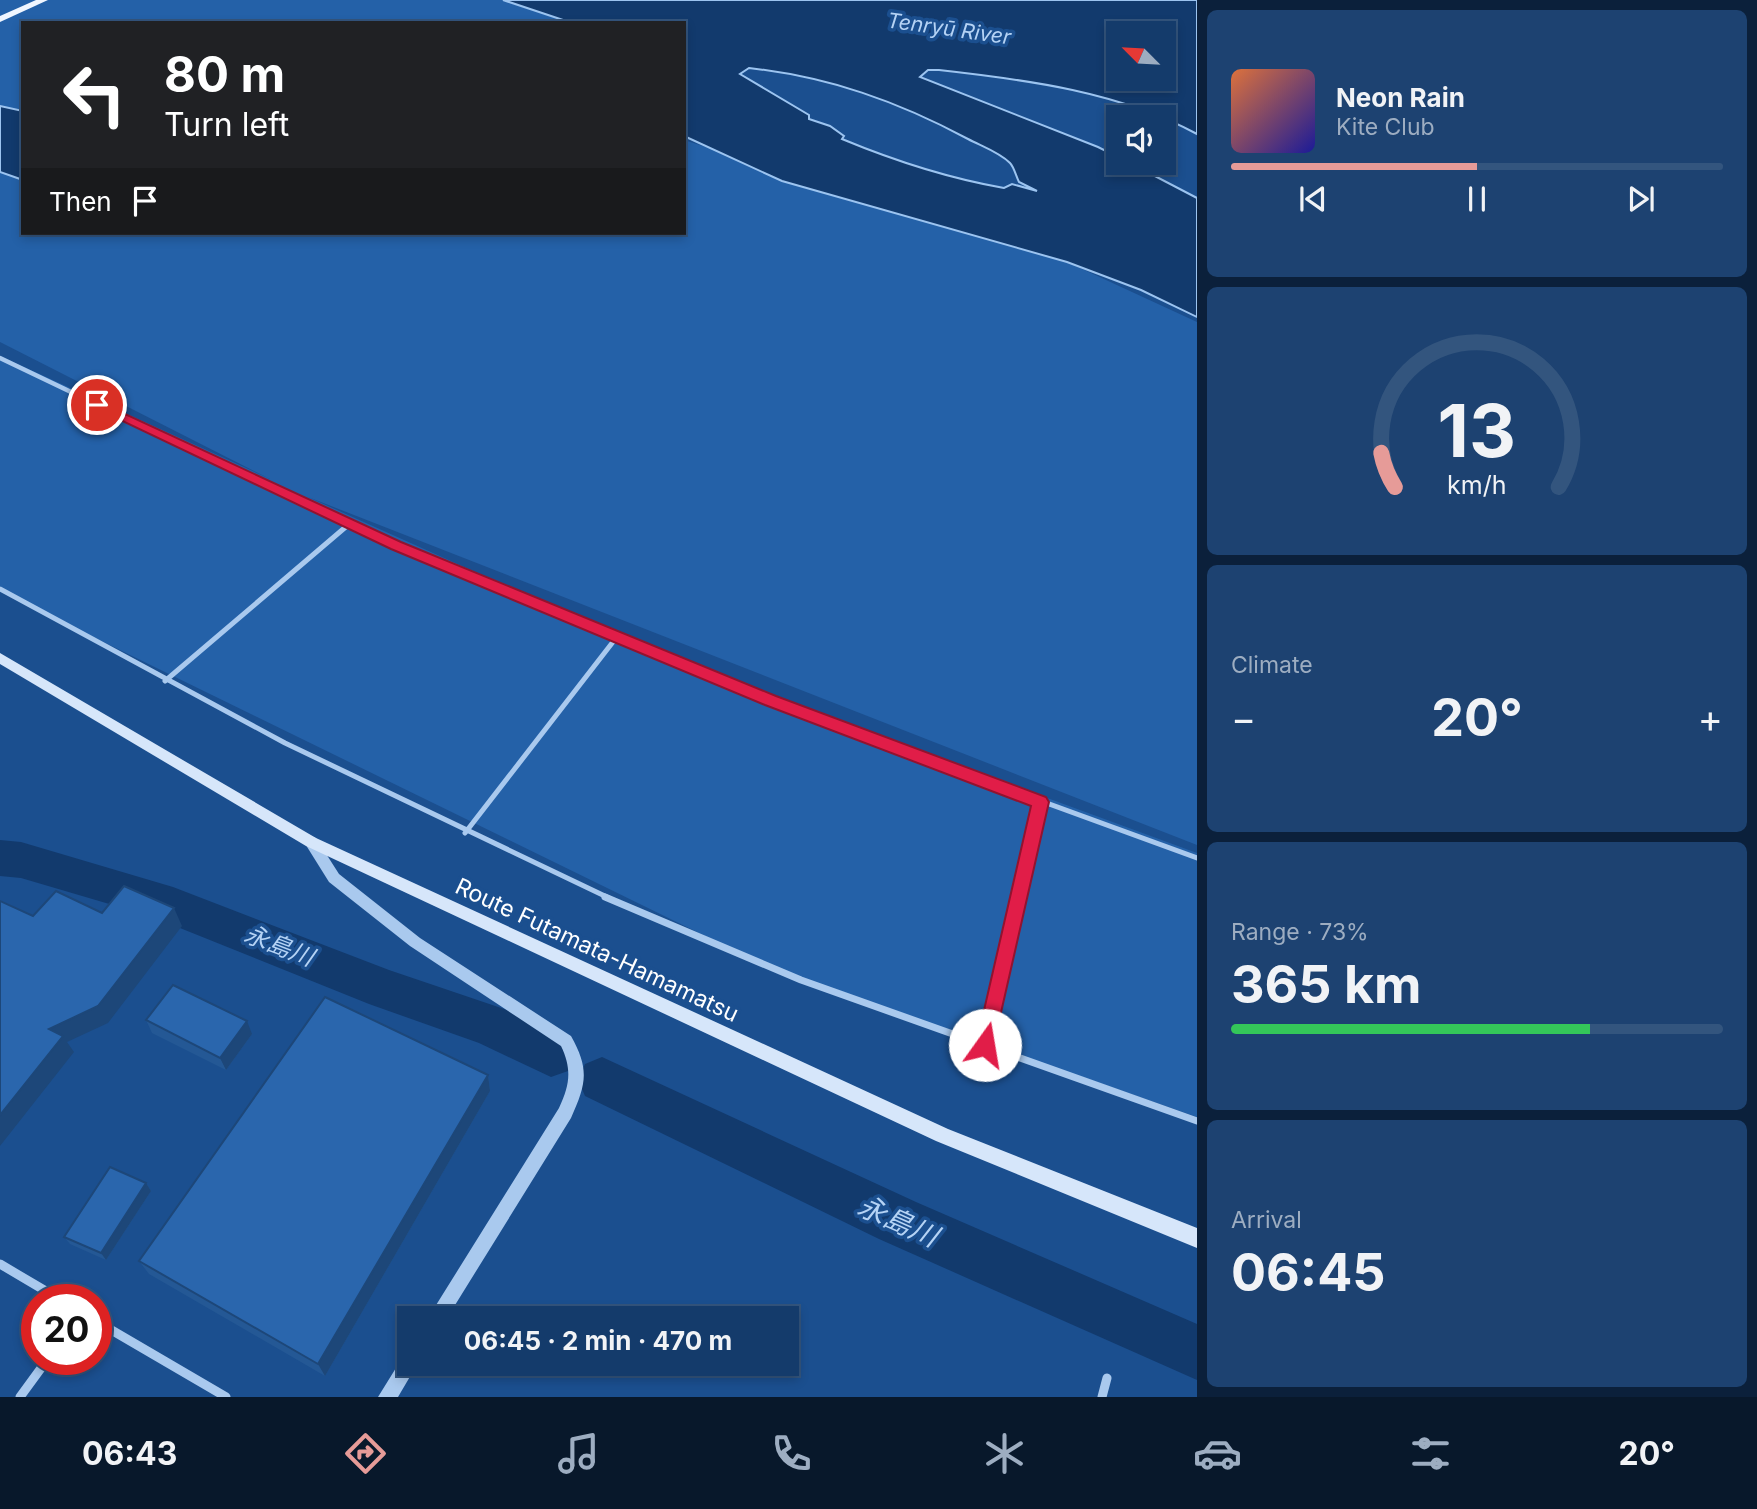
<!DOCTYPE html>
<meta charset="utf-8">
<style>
:root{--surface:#143b6b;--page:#1d4271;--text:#f1f3f6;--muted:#9dadc1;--line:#33557e;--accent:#e69b98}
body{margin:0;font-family:Inter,"Noto Sans JP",sans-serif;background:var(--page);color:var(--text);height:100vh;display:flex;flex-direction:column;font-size:26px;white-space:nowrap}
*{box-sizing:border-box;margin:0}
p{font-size:23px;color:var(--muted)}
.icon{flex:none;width:38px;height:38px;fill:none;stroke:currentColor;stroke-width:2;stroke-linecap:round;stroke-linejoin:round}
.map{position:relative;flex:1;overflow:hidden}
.panel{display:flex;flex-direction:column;gap:10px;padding:10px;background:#0b203b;width:560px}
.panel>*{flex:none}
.banner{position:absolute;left:21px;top:21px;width:665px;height:214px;border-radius:0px;box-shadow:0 4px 10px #0003,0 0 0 2px var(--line);background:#202124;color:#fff;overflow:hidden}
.needle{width:46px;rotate:294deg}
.buttons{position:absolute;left:1106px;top:21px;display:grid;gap:14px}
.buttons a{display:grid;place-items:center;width:70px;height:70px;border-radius:0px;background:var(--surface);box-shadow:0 4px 10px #0003,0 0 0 2px var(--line);font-size:35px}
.speed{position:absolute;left:21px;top:1284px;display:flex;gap:14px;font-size:35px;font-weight:700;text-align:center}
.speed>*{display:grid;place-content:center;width:91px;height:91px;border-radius:50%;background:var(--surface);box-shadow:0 4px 10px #0003,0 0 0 2px var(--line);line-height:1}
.speed .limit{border:10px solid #d22;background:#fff;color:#111}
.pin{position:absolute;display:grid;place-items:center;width:60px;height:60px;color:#fff;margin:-30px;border:4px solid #fff;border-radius:50%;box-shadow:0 2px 7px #0007}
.me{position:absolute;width:77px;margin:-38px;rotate:13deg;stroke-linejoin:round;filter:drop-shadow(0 0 5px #0008)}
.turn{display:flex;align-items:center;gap:24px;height:147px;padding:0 28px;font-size:32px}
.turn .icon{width:91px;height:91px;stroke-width:2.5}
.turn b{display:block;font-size:49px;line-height:60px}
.then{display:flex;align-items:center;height:66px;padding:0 28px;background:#0003;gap:14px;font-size:26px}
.big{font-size:52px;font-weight:700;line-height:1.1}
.panel .tile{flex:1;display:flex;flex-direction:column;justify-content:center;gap:10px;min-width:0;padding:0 24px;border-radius:10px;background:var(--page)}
.panel .dial{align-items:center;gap:0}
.dial svg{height:182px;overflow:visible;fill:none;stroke:var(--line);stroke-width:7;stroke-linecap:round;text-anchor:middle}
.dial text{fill:var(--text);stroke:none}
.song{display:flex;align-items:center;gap:21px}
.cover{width:84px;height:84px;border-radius:10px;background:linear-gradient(135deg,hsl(20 70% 55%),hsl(240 70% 35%))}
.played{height:7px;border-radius:4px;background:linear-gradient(90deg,var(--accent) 50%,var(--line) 50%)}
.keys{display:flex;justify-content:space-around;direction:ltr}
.heat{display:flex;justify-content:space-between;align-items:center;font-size:38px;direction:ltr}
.charge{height:10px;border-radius:5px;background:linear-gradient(90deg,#34c759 73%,var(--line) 0)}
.trip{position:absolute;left:397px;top:1306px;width:402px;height:70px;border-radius:0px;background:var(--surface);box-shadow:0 4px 10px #0003,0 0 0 2px var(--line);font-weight:700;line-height:70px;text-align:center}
.tab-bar{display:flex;height:112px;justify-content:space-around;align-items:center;background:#08182b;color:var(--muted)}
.tab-bar .icon{width:49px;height:49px}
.tab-bar .current{color:var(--accent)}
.tab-bar b{font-size:32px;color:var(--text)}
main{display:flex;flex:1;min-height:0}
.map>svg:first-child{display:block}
</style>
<main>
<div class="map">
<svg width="1197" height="1397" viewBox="0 0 1197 1397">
<rect width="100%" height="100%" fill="#1b4f8f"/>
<path fill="#2461a8" d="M 0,0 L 503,0 L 572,23 L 23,23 L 23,113 L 0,112 Z
M 684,140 L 1067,262 L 1197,322 L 1197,845 L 308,497 L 672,660 L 1197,853 L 1197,1117 L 775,970 L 36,609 L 0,587 L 0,356 L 270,479 L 0,342 L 0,172 L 23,180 L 23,233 L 684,233 Z"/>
<path fill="#123a6d" stroke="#9cc4f0" stroke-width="2" fill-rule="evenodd" d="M 503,0 L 1197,0 L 1197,134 C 1119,92 1029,80 939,70 L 928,70 L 920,77 L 1098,147 L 1118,157 L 1118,163 L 1130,163 L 1197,198 L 1197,317 L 1141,290 L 1067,262 L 782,181 L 684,136 L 684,23 L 572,23 ZM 1118,33 L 1164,33 L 1164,79 L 1118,79 ZM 749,68 C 829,77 897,101 968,139 C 981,146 999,152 1010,163 C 1014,167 1016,176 1019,182 L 1037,191 L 1012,184 L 1004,188 C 947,178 895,161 842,139 L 844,136 L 830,126 L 809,119 L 809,115 L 740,74 Z
M 0,106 L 23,111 L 23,180 L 0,172 Z"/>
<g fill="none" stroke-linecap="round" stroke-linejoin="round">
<path fill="#123a6d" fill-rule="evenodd" d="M 0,840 L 21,842 L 173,887 L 389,970 L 510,1011 L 568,1039 L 575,1055 L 568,1071 L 551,1077 L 479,1043 L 369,1004 L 150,916 L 21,878 L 0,876 Z
M 602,1057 L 916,1202 L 1197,1324 L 1197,1380 L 879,1239 L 585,1096 L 578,1080 L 585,1064 Z"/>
<path stroke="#a9c9ee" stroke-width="4.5" d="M 0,358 L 330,516"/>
<path stroke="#a9c9ee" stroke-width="5" d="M 326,515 L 616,638 L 855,733 L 1197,858
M 0,589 L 285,743 L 609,898
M 165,681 L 348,525
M 465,833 L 616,638
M 1018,898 L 1040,802"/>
<path stroke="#a9c9ee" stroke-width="7" d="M 605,897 L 801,980 L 1197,1121
M 985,1045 L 1019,897"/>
<path stroke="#a9c9ee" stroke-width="9" d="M 0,1264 L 61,1300
M 96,1321 L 226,1397
M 20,1397 L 47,1360
M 1102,1397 L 1107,1378"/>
<path fill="#a9c9ee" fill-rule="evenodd" d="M 311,836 L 316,838 L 339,874 L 420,938 L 571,1036 C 590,1070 586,1084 571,1118 L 447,1318 L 428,1318 L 559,1108 C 570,1085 572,1069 561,1046 L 410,946 L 329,882 L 304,842 L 306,838 Z
M 410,1352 L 410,1363 L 418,1363 L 398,1397 L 378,1397 L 404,1355 Z"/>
<path fill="#d6e6fa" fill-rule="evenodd" d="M 0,653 L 316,838 L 948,1129 L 1197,1228 L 1197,1248 L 936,1141 L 306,846 L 0,664 Z"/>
<path fill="#f0f6ff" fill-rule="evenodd" d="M 36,0 L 48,0 L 0,22 L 0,16 Z"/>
</g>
<path fill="#245895" d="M 146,1020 L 252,1034 L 226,1070 L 152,1033 Z
M 488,1075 L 490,1091 L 325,1376 L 149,1274 L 139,1261 Z
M 146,1183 L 151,1191 L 106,1260 L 70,1244 L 64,1237 Z"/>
<path fill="#1d4779" d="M 174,908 L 182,926 L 108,1023 L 67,1042 L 74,1052 L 0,1146 L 0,1115 L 49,1029 Z
M 247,1021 L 252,1034 L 226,1070 L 220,1058 Z
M 488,1075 L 490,1091 L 325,1376 L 318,1364 Z
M 146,1183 L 151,1191 L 106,1260 L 101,1253 Z"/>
<path fill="#2a66ad" stroke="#1d4779" stroke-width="2" d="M 124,886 L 174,908 L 98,1006 L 49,1029 L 63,1036 L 0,1115 L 0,901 L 33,916 L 56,891 L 102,913 Z
M 173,985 L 247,1021 L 220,1058 L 146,1020 Z
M 325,997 L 488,1075 L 318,1364 L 139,1261 Z
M 110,1167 L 146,1183 L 101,1253 L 64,1237 Z"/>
<path fill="#e11d48" stroke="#92132f" stroke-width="2" d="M 97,401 L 401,542 L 776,696 L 1046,797 L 1049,802 L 992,1052 L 985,1054 L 978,1052 L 976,1045 L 1031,806 L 765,705 L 391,549 L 93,407 L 91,405 Z"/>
<g text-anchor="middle" stroke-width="7" stroke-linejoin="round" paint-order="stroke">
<g font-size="21" font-style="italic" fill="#b5d3f5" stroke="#1b4f8f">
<text transform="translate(949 29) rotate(8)" y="7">Tenryū River</text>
</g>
<g font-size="23" fill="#fff" stroke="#1b4f8f">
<text transform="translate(597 950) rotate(25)" y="8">Route Futamata-Hamamatsu</text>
</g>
<g font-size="24" font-style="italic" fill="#b5d3f5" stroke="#1b4f8f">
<text transform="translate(279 946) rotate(21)" y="8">永島川</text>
</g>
<g font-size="28" font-style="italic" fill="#b5d3f5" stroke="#1b4f8f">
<text transform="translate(898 1221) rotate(24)" y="10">永島川</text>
</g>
</g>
</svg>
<div class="buttons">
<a><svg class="needle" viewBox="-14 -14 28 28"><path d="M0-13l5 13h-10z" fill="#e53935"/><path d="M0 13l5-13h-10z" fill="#9dadc1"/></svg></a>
<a><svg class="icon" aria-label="sound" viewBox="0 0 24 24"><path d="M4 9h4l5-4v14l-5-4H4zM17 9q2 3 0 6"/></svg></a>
</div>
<div class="speed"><div class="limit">20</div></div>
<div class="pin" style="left:97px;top:405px;background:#d93025"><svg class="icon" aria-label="arrive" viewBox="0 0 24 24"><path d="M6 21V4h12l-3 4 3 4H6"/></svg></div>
<svg class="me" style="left:985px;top:1045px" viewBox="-20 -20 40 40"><circle r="19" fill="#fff"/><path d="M0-13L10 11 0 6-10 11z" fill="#e11d48"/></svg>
<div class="trip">06:45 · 2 min · 470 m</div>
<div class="banner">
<div class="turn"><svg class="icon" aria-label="left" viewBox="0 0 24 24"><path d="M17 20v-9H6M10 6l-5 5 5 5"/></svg><div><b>80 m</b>Turn left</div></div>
<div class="then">Then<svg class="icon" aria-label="arrive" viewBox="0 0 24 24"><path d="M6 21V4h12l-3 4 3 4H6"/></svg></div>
</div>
</div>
<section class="panel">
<div class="tile">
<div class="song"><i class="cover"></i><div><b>Neon Rain</b><p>Kite Club</p></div></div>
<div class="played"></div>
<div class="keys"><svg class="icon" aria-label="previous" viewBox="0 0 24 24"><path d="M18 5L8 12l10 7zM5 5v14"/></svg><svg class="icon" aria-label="pause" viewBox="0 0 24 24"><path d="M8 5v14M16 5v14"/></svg><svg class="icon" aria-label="next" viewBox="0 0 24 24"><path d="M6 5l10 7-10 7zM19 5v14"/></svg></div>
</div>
<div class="tile dial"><svg viewBox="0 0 100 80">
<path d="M14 69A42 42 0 1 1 86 69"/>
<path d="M14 69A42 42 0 0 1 8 54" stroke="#e69b98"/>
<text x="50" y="56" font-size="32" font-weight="700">13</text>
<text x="50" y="72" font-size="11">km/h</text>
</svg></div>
<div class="tile"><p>Climate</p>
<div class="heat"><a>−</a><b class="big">20°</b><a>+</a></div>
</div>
<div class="tile"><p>Range · 73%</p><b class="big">365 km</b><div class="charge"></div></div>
<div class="tile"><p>Arrival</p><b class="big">06:45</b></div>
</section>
</main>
<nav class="tab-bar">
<b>06:43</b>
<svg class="icon current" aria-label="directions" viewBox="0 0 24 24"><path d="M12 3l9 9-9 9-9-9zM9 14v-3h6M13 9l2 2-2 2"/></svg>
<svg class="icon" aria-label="music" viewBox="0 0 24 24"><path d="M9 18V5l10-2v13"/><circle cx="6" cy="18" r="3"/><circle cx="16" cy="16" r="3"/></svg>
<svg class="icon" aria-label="phone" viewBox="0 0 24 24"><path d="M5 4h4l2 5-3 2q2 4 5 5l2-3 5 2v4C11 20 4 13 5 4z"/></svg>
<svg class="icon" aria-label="climate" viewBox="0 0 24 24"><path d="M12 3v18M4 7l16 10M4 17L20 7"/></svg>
<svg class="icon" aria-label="car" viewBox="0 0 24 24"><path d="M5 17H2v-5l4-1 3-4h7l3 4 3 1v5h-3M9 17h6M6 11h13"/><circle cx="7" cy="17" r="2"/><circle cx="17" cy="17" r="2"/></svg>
<svg class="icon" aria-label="filters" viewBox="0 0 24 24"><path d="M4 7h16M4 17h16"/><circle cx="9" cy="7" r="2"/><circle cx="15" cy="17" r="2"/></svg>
<b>20°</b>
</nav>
